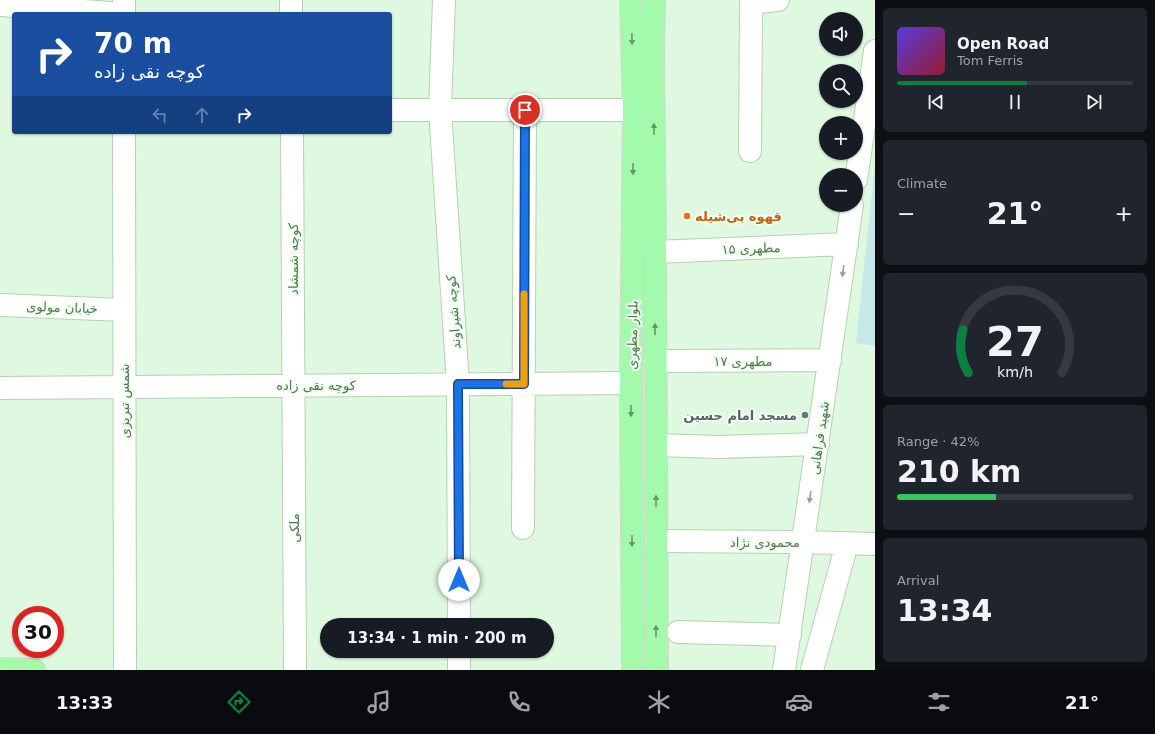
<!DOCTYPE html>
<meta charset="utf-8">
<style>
:root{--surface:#171b24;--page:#20242c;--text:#f1f3f6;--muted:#9ea1a6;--line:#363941;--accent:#0b8043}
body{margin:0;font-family:"DejaVu Sans",Cairo,sans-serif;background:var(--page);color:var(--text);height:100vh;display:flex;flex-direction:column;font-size:15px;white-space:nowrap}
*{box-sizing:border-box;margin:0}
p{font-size:13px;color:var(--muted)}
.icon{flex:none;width:22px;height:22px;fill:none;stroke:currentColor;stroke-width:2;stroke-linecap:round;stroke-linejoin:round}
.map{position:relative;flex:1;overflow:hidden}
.details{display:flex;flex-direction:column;gap:8px;padding:8px;background:#0d0f14;width:280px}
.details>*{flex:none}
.hud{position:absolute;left:12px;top:12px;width:380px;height:122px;border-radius:4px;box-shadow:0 1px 3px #0004;background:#1a4fa0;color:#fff;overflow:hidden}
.fabs{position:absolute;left:819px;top:12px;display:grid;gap:8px}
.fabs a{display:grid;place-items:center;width:44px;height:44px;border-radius:50%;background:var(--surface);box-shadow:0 1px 3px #0004;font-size:20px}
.speed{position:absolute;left:12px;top:606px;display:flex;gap:8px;font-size:20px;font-weight:700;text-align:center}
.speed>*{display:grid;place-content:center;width:52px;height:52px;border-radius:50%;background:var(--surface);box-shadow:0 1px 3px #0004;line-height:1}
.speed .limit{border:6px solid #d22;background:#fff;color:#111}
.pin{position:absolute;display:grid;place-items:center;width:34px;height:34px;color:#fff;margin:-17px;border:2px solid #fff;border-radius:50%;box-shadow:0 1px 4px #0007}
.me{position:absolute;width:44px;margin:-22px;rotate:0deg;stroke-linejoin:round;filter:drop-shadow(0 0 3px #0008)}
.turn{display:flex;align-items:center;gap:14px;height:84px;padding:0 16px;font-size:18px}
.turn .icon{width:52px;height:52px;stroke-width:2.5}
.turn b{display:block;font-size:28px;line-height:34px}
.lanes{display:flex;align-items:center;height:38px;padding:0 16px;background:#0003;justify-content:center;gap:20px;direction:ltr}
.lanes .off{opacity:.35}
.big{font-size:30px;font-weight:700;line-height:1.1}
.details .card{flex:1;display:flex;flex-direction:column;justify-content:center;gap:6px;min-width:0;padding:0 14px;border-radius:6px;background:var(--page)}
.details .dial{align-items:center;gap:0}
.dial svg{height:104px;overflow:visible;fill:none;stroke:var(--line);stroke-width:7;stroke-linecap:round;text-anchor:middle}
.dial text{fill:var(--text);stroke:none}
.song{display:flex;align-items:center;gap:12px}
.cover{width:48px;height:48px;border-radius:6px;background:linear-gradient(135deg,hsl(250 70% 55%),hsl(350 70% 35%))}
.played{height:4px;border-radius:2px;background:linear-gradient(90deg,var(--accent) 55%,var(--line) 55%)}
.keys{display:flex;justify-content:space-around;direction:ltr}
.heat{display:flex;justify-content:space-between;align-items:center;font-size:22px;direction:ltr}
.charge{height:6px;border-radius:3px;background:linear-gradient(90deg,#34c759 42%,var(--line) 0)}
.trip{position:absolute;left:320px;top:618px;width:234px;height:40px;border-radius:20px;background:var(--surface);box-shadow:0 1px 3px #0004;font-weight:700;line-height:40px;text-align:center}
.menu{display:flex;height:64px;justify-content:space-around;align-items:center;background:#090b0e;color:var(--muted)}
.menu .icon{width:28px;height:28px}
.menu .active{color:var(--accent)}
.menu b{font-size:18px;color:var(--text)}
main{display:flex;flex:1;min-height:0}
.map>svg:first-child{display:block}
</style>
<main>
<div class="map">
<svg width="875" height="670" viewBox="0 0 875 670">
<rect width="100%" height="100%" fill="#e9fdeb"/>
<path fill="#def9df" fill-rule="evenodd" d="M 0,0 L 875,0 L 875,670 L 0,670 ZM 14,14 L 390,14 L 390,132 L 14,132 ZM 826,19 L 856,19 L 856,49 L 826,49 ZM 826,71 L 856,71 L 856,101 L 826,101 ZM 826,123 L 856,123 L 856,153 L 826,153 ZM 826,175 L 856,175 L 856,205 L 826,205 ZM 21,615 L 55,615 L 55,649 L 21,649 ZM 327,625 L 547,625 L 547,651 L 327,651 Z"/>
<path fill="#c7e8eb" d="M 875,163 L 875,346 L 856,343 Z"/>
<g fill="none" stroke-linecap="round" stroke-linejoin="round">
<g stroke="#b4d2b1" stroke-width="24">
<path id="minor" d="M 291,0 L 291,14
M 444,0 L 440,109 L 458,384 L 459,625
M 751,3 L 778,0
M 0,5 L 124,14 L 124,0
M 390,110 L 634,110
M 124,132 L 125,670
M 292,132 L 295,670
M 750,151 L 751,0
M 856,180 L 875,51
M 655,252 L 847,244
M 0,305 L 124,310
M 655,361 L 830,360
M 0,388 L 631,383
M 656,445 L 718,447 L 818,444
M 523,528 L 525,110
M 656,541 L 803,542 L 875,544
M 678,632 L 790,635
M 459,651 L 459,670
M 784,670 L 852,205
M 812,670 L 847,544"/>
</g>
<g stroke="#cfd9cd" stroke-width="24">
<path id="major" d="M 631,0 L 634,110 L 631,383 L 633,670
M 654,0 L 653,52 L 655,252 L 657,670
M 0,669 L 34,670"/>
</g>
<use href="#minor" stroke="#fff" stroke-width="22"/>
<use href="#major" stroke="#a3faac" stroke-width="22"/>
</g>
<defs><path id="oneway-solid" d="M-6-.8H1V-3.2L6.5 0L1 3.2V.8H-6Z"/></defs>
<g fill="#679864">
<use href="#oneway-solid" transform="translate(632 39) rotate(89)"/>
<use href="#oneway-solid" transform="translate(654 129) rotate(-91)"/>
<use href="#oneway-solid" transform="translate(633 169) rotate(91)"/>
<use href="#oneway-solid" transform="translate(655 329) rotate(-90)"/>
<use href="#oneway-solid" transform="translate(631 411) rotate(90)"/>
<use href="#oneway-solid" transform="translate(656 501) rotate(-90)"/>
<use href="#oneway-solid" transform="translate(632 541) rotate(90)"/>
<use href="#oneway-solid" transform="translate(656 631) rotate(-90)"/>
</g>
<g fill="#8fa78b">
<use href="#oneway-solid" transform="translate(843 271) rotate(98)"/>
<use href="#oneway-solid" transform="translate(810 497) rotate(98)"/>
</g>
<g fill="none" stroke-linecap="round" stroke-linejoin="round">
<g stroke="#114b97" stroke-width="10">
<path id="route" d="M 459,580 L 458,384 L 524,384 L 525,110"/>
</g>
<use href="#route" stroke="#1a73e8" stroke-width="7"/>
<path stroke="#f59e0b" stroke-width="7" d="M 506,384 L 524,384 L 524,294"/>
</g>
<circle fill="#e8710a" stroke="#f0fff1" stroke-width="1.5" cx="687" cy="216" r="4"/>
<circle fill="#6b7280" stroke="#f0fff1" stroke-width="1.5" cx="805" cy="415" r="4"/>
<g text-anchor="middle" stroke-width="4" stroke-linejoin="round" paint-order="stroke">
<g font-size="13" font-weight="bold" fill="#c56008" stroke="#f0fff1" text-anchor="start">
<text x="695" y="221">قهوه بی‌شیله</text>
</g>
<g font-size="13" fill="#53784c" stroke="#f0fff1">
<text transform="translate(751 248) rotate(-2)" y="5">مطهری ۱۵</text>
<text transform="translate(293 259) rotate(-90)" y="5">کوچه شمشاد</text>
<text transform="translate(62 307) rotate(2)" y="5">خیابان مولوی</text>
<text transform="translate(453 312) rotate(-94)" y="5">کوچه شیراوند</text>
<text transform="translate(632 335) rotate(-89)" y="5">بلوار مطهری</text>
<text x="743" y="366">مطهری ۱۷</text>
<text x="316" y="390">کوچه نقی زاده</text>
<text transform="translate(124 401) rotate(-90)" y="5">شمس تبریزی</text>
<text transform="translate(819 438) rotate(-82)" y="5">شهید فراهانی</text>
<text transform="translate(294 528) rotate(-90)" y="5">ملکی</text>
<text x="765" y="547">محمودی نژاد</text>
</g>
<g font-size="13" font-weight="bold" fill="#5b616d" stroke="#f0fff1" text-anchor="end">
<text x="797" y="420">مسجد امام حسین</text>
</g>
</g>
</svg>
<div class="fabs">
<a><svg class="icon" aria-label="sound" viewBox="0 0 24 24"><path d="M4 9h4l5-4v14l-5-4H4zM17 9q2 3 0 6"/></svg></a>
<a><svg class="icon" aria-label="search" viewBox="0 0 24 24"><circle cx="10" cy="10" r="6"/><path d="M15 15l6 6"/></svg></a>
<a>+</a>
<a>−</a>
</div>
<div class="speed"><div class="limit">30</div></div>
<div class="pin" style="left:525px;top:110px;background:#d93025"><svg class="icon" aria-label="arrive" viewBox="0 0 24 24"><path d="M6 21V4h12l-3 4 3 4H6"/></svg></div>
<svg class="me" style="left:459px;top:580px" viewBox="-20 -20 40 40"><circle r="19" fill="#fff"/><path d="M0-13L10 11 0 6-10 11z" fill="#1a73e8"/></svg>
<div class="trip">13:34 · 1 min · 200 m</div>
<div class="hud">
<div class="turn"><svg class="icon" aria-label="right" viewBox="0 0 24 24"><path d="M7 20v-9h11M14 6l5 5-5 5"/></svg><div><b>70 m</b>کوچه نقی زاده</div></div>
<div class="lanes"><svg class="icon off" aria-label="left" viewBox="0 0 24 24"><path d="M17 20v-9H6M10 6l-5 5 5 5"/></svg><svg class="icon off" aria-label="ahead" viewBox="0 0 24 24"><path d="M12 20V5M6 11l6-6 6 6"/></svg><svg class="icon" aria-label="right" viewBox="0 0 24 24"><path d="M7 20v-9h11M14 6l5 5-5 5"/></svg></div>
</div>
</div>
<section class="details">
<div class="card">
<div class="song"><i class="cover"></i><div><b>Open Road</b><p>Tom Ferris</p></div></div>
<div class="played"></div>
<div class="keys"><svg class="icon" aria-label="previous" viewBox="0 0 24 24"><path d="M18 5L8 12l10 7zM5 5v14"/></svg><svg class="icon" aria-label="pause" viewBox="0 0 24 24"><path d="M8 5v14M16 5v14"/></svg><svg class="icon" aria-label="next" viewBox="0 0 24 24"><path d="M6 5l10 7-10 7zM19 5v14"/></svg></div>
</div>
<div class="card"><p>Climate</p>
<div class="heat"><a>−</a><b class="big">21°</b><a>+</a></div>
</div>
<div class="card dial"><svg viewBox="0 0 100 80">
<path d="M14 69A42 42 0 1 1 86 69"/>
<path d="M14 69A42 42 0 0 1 10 36" stroke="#0b8043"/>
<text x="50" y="56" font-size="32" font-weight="700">27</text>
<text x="50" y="72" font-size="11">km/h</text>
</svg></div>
<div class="card"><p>Range · 42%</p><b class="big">210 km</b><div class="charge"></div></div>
<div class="card"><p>Arrival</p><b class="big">13:34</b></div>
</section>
</main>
<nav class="menu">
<b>13:33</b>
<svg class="icon active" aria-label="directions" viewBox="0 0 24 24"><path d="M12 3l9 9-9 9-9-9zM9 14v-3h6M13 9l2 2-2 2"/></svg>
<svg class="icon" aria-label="music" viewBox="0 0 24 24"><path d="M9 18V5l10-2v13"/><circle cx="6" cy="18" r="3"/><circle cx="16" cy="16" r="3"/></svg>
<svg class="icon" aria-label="phone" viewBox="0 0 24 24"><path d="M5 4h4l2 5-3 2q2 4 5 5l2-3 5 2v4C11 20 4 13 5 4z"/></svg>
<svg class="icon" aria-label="climate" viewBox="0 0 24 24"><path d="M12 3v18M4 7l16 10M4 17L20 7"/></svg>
<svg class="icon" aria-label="car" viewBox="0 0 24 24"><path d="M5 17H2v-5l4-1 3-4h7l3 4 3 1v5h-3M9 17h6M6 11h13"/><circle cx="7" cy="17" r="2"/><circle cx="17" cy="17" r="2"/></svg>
<svg class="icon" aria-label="filters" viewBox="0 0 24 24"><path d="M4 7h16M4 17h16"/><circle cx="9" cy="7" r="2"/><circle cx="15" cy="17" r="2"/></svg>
<b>21°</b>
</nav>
